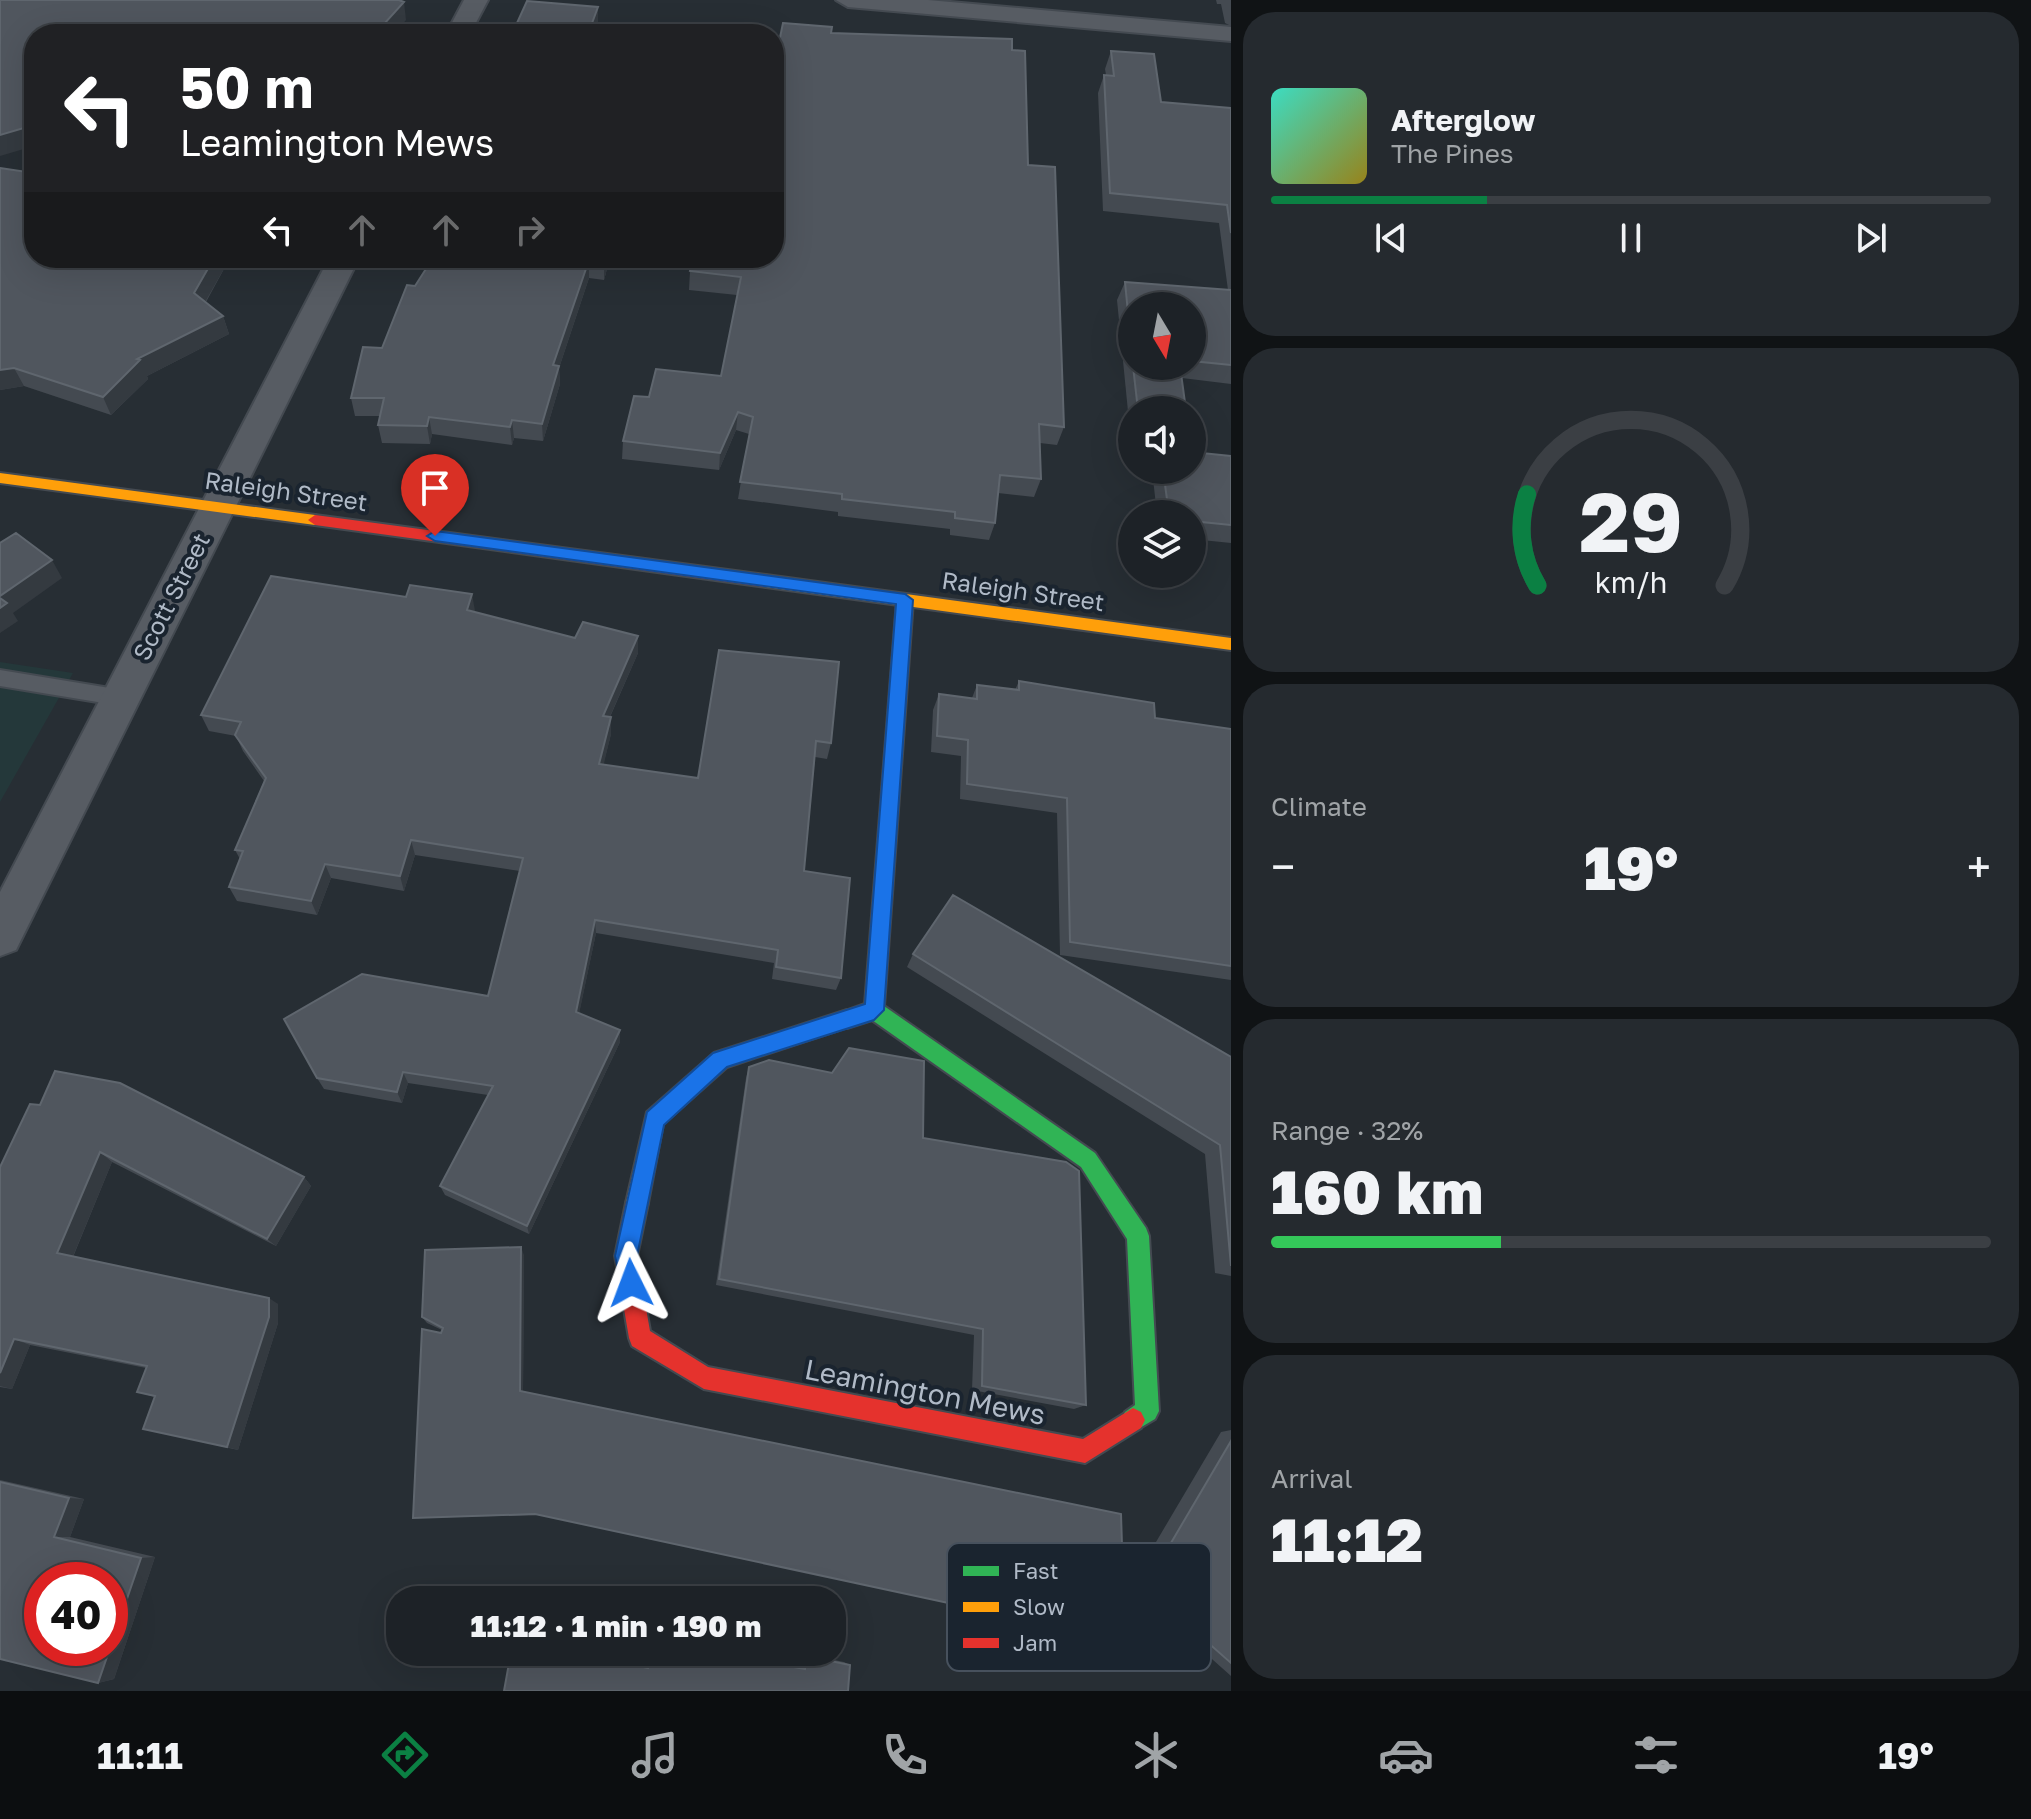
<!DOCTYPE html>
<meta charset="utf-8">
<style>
:root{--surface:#1d2227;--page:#252a2f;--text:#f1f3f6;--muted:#a0a4a7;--line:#3b3f44;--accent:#0b8043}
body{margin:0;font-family:"Golos Text",sans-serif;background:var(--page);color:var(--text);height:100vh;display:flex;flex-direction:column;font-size:30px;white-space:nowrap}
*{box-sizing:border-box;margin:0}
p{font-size:26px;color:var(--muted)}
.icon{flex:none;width:44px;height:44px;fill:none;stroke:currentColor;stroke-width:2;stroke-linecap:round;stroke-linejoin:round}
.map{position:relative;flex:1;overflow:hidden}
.sheet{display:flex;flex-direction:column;gap:12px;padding:12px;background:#101315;width:800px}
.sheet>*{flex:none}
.hud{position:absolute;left:24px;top:24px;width:760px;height:244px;border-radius:32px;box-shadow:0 8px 32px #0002,0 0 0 2px var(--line);background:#202124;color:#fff;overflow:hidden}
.needle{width:52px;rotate:170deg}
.controls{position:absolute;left:1118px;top:292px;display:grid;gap:16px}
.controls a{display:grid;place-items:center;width:88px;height:88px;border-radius:50%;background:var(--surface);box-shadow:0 8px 32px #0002,0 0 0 2px var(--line);font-size:40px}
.speed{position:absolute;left:24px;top:1562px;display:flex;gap:16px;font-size:40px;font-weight:700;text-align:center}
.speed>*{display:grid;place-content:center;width:104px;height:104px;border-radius:50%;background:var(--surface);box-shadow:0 8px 32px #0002,0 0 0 2px var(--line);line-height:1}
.speed .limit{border:12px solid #d22;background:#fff;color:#111}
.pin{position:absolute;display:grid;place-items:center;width:68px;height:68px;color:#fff;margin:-82px -34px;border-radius:50% 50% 50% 0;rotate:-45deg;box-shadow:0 0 8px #0007}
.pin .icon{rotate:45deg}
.me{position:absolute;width:88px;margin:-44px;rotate:357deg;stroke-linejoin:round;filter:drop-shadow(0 0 6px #0008)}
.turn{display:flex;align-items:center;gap:28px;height:168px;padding:0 24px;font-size:36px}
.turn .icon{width:104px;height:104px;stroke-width:2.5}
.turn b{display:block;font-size:56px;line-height:68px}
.lanes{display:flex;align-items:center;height:76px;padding:0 24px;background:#0003;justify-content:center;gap:40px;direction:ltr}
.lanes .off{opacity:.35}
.big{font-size:60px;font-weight:800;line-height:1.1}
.sheet .widget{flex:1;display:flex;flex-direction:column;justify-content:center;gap:12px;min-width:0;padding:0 28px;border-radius:32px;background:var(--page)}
.sheet .dial{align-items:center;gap:0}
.dial svg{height:208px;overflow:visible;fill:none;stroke:var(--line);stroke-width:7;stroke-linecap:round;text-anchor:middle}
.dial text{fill:var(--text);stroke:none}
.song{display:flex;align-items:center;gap:24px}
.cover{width:96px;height:96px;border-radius:12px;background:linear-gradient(135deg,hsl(170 70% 55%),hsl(50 70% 35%))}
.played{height:8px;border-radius:4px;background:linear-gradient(90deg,var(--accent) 30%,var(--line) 30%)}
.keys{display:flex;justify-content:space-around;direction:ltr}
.heat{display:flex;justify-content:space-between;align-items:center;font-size:44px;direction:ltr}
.charge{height:12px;border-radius:6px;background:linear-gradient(90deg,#34c759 32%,var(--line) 0)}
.trip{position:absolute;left:386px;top:1586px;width:460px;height:80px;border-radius:32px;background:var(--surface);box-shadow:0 8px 32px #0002,0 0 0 2px var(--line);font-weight:800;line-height:80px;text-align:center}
.tab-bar{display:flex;height:128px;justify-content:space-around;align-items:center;background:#0c0e10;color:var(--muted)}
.tab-bar .icon{width:56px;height:56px}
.tab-bar .current{color:var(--accent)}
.tab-bar b{font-size:36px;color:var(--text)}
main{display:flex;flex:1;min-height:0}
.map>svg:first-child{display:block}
</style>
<main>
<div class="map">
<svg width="1231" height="1691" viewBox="0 0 1231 1691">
<rect width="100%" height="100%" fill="#272e34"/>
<path fill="#24383a" d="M 0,662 L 73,673 L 0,802 Z"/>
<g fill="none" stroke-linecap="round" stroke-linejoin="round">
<g stroke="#444a51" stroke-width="4">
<path id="lane" d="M 0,670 L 122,690 L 132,698 L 122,706 L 0,686 Z"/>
</g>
<g stroke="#444a51" stroke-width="4">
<path id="street" d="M 464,0 L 488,0 L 470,34 L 446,34 Z
M 836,0 L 928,0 L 1231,27 L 1231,41 L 848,7 Z
M 329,258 L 359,258 L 16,950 L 0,956 L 0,892 Z"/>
</g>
<g stroke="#444a51" stroke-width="4">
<path id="fast" d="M 905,594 L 913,600 L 884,1006 L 1095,1153 L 1146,1228 L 1149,1236 L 1159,1411 L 1155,1419 L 1133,1432 L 1125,1428 L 1121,1420 L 1125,1412 L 1135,1405 L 1127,1239 L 1081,1167 L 872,1020 L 847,1028 L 840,1025 L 837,1019 L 840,1013 L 865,1004 L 897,600 Z"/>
</g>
<g stroke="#444a51" stroke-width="4">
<path id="slow" d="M 0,473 L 315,515 L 322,520 L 315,525 L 0,483 Z
M 766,575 L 1231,638 L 1231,650 L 766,587 L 758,581 Z
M 847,1010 L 854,1013 L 857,1019 L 854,1025 L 727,1067 L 663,1124 L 648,1203 L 645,1211 L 637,1214 L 629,1211 L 626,1203 L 647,1112 L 714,1053 Z"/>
</g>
<g stroke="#444a51" stroke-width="4">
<path id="jam" d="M 315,515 L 766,575 L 774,581 L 766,587 L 315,525 L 308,520 Z
M 637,1192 L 645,1195 L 648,1203 L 637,1256 L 650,1331 L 708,1367 L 1083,1439 L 1133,1408 L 1141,1412 L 1145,1420 L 1141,1428 L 1085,1463 L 704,1389 L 632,1346 L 629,1338 L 615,1256 L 626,1203 L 629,1195 Z"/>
</g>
<use href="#lane" fill="#575c63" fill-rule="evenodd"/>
<use href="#street" fill="#575c63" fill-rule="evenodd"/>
<use href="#fast" fill="#30b455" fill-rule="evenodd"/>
<use href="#slow" fill="#ff9f0a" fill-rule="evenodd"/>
<use href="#jam" fill="#e5322d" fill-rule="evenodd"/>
</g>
<path fill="#444a51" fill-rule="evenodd" d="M 1216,0 L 1231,0 L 1231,26 L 1225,23 L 1221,4 L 1217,4 Z
M 831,33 L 1012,50 L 1064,427 L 1057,445 L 1040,443 L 1041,479 L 1034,497 L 998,493 L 995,523 L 989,540 L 950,535 L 950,529 L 838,516 L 838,512 L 738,499 L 749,434 L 736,430 L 719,470 L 622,459 L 623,441 L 649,397 L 721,376 L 737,295 L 689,290 L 690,271 L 774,258 L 776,57 Z
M 1111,51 L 1161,102 L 1231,108 L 1231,384 L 1182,378 L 1186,410 L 1132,410 L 1132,452 L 1117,300 L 1125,282 L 1228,290 L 1219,223 L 1103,211 L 1098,93 L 1104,75 L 1106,75 L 1105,69 ZM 1132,306 L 1192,306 L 1192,366 L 1132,366 Z
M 0,168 L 230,258 L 206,302 L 223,316 L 229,334 L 147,376 L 148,379 L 111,415 L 24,386 L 0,390 Z
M 433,258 L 610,258 L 604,280 L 589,278 L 559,368 L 560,384 L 543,441 L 514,438 L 512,445 L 432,434 L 430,444 L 382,443 L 378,425 L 380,416 L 355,416 L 351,398 L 382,348 L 415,286 Z
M 1231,456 L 1231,543 L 1192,539 L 1192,514 L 1157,514 L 1152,470 L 1192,470 Z
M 474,612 L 575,638 L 638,636 L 638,653 L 610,717 L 611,717 L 611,734 L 603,765 L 698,778 L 719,650 L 831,743 L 827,759 L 815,757 L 804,871 L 841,978 L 836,990 L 772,979 L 774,963 L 596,933 L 579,1013 L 620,1030 L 620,1042 L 529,1234 L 445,1195 L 440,1186 L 488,1095 L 408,1083 L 402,1103 L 324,1089 L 317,1078 L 488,996 L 520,871 L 415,855 L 404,891 L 331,878 L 317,915 L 237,901 L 229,887 L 240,859 L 235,850 L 264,781 L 243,751 L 236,736 L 209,731 L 201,715 Z
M 1019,681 L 1155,718 L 1231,729 L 1231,980 L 1060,955 L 1057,813 L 960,799 L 961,756 L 931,752 L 933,710 L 939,694 L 972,698 L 977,685 L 1015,690 Z
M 913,954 L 1231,1057 L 1231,1276 L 1215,1273 L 1205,1154 L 907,967 Z
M 749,1067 L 923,1138 L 1086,1405 L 1074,1409 L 972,1390 L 974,1335 L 716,1285 L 746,1078 Z
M 30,1104 L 304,1177 L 311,1186 L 276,1246 L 112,1162 L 73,1257 L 278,1304 L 278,1323 L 238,1450 L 143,1429 L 155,1397 L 137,1392 L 146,1368 L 30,1345 L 12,1389 L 0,1387 L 0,1167 Z
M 524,1255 L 523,1391 L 537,1515 L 413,1518 L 442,1330 L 427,1323 L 422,1317 Z
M 1231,1430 L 1231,1676 L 1130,1586 L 1221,1432 Z
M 0,1480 L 84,1499 L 70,1537 L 155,1557 L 114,1679 L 98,1683 L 0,1659 Z
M 511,1652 L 587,1652 L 647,1665 L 649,1652 L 725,1652 L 800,1665 L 801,1653 L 844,1662 L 850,1665 L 848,1691 Z"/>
<path fill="#343a40" d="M 404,2 L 406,20 L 394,34 L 375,34 Z
M 598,7 L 598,25 L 595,34 L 588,34 Z
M 34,125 L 34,146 L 0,156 L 0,135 Z
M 214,258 L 230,258 L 200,311 L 194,293 Z
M 605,258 L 610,258 L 604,280 L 604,262 Z
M 589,260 L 589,278 L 559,368 L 560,384 L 543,441 L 542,424 L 553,365 Z
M 223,316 L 229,334 L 147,376 L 148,379 L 111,415 L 103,397 L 137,359 Z
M 14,368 L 24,386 L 0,390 L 0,370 Z
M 738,412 L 736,430 L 719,470 L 720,453 Z
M 429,417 L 432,434 L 430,444 L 427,426 Z
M 512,420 L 514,438 L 512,445 L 510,427 Z
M 52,560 L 62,578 L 13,613 L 18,621 L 0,633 L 0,596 Z
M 472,594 L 475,611 L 469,627 L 467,610 Z
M 638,636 L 638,653 L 603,732 L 603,716 Z
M 611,717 L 611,734 L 600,780 L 599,764 Z
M 411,840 L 415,855 L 404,891 L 400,876 Z
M 325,864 L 331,878 L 317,915 L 311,901 Z
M 595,920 L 596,933 L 577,1024 L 576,1012 Z
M 620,1030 L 620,1042 L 529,1234 L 527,1226 Z
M 403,1072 L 408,1083 L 402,1103 L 397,1092 Z
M 100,1152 L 112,1162 L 71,1261 L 57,1253 Z
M 304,1177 L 311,1186 L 276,1246 L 267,1239 Z
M 521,1247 L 524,1255 L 523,1395 L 520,1391 Z
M 269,1298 L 278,1304 L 278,1323 L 238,1450 L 227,1447 Z
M 14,1339 L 30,1345 L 12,1389 L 0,1386 L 0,1373 Z
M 69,1498 L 84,1499 L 70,1537 L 54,1537 Z
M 155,1557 L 114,1679 L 98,1683 L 141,1558 Z"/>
<path fill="#50565e" stroke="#5f666e" stroke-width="2" fill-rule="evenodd" d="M 0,0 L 399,0 L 404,2 L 375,34 L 34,34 L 34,125 L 0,135 Z
M 527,1 L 598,7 L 588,34 L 512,34 Z
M 783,23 L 832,27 L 831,33 L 1012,39 L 1012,50 L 1025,51 L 1028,165 L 1055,167 L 1064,427 L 1039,424 L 1041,479 L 1000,475 L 995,523 L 955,518 L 955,512 L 842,499 L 842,494 L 740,482 L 753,417 L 738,412 L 720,453 L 623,441 L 634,396 L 649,397 L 656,369 L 721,376 L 741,277 L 690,271 L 693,258 L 774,258 L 774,56 L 776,57 Z
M 1111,51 L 1154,54 L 1161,102 L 1231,108 L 1231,233 L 1227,205 L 1110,193 L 1104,75 L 1114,76 Z
M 0,168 L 34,173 L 34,258 L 214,258 L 194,293 L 223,316 L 137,359 L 140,360 L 103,397 L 14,368 L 0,370 Z
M 433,258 L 605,258 L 604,262 L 589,260 L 553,365 L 559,366 L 542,424 L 512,420 L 510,427 L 429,417 L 427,426 L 378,425 L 384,398 L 351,398 L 363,347 L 382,348 L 407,285 L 415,286 Z
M 1125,282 L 1231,290 L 1231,365 L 1192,361 L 1192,306 L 1132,306 L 1132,354 Z
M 1133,366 L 1180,366 L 1186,410 L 1138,410 Z
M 1192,452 L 1231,456 L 1231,525 L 1192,521 L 1192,514 L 1169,514 L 1163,470 L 1192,470 Z
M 16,533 L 52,560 L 0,596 L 0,543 Z
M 271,576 L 406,597 L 410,585 L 472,594 L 467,610 L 575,638 L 583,622 L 638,636 L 603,716 L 611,717 L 599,764 L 698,778 L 719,650 L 839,662 L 831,743 L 816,741 L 804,871 L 850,878 L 841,978 L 776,967 L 778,950 L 595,920 L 576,1012 L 620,1030 L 527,1226 L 440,1186 L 493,1086 L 403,1072 L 397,1092 L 317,1078 L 284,1019 L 362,974 L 488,996 L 523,858 L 411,840 L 400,876 L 325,864 L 311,901 L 229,887 L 243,851 L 235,850 L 266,778 L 235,735 L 241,722 L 201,715 Z
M 0,598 L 7,603 L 0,608 Z
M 1019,681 L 1154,703 L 1155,718 L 1231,729 L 1231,966 L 1070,942 L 1067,798 L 967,784 L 968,740 L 937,736 L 939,694 L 977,699 L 977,685 L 1019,690 Z
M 953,895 L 1231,1057 L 1231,1266 L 1220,1145 L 913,954 Z
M 849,1048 L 924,1061 L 923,1138 L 1066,1162 L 1079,1171 L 1086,1405 L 982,1386 L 983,1329 L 719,1279 L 749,1067 L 769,1060 L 832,1073 Z
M 55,1071 L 120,1083 L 304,1177 L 267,1239 L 100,1152 L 57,1253 L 269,1298 L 269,1317 L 227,1447 L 143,1429 L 155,1396 L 137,1392 L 147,1366 L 14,1339 L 0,1373 L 0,1167 L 30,1104 L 40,1105 Z
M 521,1247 L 520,1391 L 1121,1514 L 1125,1641 L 535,1514 L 413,1518 L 422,1329 L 441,1333 L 443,1328 L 422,1317 L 425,1250 Z
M 1231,1441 L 1231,1663 L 1145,1587 Z
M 0,1482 L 69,1498 L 54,1537 L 141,1558 L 98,1683 L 0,1659 ZM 42,1580 L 110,1580 L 110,1648 L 42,1648 Z
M 511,1652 L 573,1652 L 648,1668 L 650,1652 L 711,1652 L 805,1669 L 806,1656 L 850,1665 L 848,1691 L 504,1691 Z"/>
<path fill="#1a73e8" stroke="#114b97" stroke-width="2" d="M 435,531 L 905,594 L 913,600 L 884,1010 L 874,1020 L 727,1067 L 664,1125 L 637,1256 L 642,1283 L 639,1291 L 631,1294 L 623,1291 L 615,1256 L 647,1112 L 713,1053 L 865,1004 L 896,604 L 435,541 L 427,536 Z"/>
<g text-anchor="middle" stroke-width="8" stroke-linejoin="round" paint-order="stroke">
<g font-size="24" fill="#b0bac7" stroke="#1a242f">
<text transform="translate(286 492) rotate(8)" y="8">Raleigh Street</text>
<text transform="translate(1023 592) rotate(8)" y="8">Raleigh Street</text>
<text transform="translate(172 597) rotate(-63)" y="8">Scott Street</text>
</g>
<g font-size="28" fill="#b0bac7" stroke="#1a242f">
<text transform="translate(925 1392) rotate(11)" y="10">Leamington Mews</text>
</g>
</g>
<rect x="947" y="1543" width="264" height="128" rx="12" fill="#1a242f" stroke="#47515d" stroke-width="2"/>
<rect x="963" y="1566" width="36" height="10" fill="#30b455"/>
<rect x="963" y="1602" width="36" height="10" fill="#ff9f0a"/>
<rect x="963" y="1638" width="36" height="10" fill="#e5322d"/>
<g font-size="22" fill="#b0bac7">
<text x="1013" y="1579">Fast</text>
<text x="1013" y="1615">Slow</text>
<text x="1013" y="1651">Jam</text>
</g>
</svg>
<div class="controls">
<a><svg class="needle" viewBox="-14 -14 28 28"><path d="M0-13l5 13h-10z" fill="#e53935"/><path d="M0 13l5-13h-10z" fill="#a0a4a7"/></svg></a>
<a><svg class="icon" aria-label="sound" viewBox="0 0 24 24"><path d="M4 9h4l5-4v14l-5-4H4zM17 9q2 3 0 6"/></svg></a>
<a><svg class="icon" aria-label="layers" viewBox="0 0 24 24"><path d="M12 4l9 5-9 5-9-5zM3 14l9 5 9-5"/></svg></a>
</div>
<div class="speed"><div class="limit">40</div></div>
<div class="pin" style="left:435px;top:536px;background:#d93025"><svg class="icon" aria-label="arrive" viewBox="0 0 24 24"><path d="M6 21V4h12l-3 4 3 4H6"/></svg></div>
<svg class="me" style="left:631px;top:1283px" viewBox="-20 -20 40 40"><path d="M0-17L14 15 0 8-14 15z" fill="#1a73e8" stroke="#fff" stroke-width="4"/></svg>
<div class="trip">11:12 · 1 min · 190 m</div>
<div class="hud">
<div class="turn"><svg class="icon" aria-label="left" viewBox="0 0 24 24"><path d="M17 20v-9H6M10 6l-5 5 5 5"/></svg><div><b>50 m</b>Leamington Mews</div></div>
<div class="lanes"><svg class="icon" aria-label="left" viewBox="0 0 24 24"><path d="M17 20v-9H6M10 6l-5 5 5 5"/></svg><svg class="icon off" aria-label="ahead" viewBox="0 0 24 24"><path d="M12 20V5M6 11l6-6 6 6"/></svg><svg class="icon off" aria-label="ahead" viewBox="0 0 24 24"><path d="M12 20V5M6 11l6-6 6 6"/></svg><svg class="icon off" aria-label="right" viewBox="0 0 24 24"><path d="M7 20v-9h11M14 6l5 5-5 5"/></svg></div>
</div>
</div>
<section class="sheet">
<div class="widget">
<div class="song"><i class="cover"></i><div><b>Afterglow</b><p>The Pines</p></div></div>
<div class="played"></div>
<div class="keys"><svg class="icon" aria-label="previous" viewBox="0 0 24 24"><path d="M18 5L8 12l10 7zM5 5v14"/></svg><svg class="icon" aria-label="pause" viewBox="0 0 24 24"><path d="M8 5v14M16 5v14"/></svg><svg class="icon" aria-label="next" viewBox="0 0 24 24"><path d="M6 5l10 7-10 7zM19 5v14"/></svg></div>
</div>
<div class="widget dial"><svg viewBox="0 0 100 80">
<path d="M14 69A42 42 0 1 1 86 69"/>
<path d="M14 69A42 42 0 0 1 10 34" stroke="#0b8043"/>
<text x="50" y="56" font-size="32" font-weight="700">29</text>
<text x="50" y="72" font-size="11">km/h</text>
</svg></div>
<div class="widget"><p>Climate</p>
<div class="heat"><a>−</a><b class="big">19°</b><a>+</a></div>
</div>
<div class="widget"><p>Range · 32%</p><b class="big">160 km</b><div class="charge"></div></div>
<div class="widget"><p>Arrival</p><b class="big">11:12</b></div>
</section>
</main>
<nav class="tab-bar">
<b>11:11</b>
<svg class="icon current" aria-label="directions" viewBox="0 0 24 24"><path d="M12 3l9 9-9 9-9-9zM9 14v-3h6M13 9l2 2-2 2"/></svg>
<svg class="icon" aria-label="music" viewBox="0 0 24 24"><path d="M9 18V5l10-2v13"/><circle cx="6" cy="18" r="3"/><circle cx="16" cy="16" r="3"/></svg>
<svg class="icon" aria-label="phone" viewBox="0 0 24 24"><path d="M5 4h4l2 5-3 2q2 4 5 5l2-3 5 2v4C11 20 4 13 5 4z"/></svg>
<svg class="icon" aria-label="climate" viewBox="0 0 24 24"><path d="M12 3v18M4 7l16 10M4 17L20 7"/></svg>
<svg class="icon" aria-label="car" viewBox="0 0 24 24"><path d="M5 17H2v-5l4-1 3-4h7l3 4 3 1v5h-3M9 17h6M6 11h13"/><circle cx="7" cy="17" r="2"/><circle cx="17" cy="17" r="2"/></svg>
<svg class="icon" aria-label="filters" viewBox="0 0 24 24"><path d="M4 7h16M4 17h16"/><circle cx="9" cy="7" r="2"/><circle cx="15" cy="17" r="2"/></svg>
<b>19°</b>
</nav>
